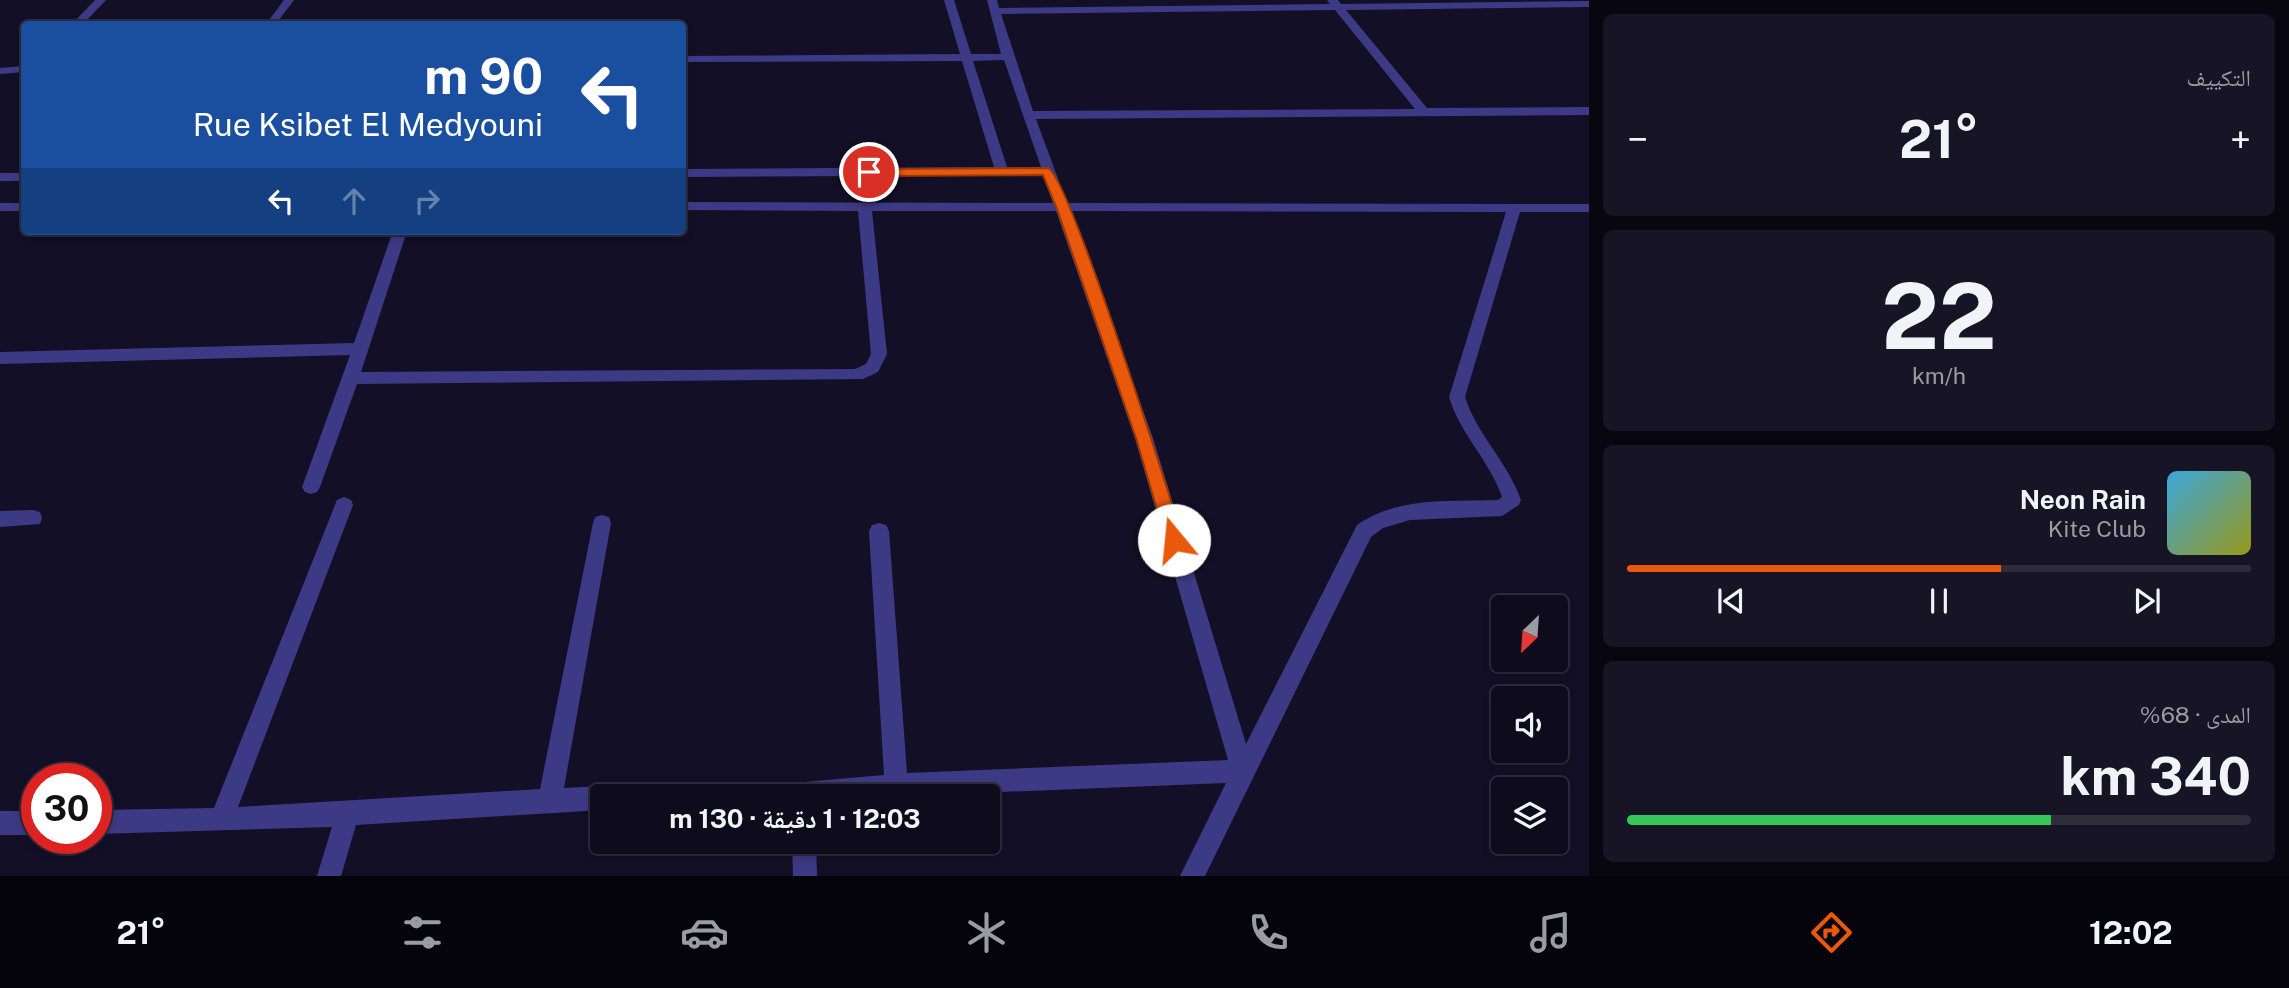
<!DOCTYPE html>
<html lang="ar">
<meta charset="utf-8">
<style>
:root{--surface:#0e0b1c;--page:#171425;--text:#f1f3f6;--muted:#9b9ba3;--line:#2e2b3b;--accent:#ea580c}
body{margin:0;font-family:"Public Sans","Noto Naskh Arabic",sans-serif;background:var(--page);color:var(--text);direction:rtl;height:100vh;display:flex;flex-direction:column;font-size:26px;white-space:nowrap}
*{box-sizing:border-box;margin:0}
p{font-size:23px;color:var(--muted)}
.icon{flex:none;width:38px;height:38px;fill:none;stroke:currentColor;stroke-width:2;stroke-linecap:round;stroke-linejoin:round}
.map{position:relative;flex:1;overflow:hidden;direction:ltr}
.drawer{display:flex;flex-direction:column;gap:14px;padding:14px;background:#08060f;width:700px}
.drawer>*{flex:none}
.hud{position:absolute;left:21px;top:21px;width:665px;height:214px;border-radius:7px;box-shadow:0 4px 10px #0003,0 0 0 2px var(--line);direction:rtl;background:#1a4fa0;color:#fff;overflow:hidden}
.needle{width:46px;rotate:205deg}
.fabs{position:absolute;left:1491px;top:595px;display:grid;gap:14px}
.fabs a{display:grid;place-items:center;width:77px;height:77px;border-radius:7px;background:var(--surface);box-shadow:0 4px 10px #0003,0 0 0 2px var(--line);font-size:35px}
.speed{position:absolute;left:21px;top:763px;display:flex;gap:14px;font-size:35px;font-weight:700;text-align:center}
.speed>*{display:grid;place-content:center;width:91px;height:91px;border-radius:50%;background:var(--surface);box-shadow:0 4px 10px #0003,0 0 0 2px var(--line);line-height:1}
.speed .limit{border:10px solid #d22;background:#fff;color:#111}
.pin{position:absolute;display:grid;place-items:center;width:60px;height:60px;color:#fff;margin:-30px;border:4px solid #fff;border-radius:50%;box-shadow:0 2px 7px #0007}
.me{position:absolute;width:77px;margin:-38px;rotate:343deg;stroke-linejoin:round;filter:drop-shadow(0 0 5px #0008)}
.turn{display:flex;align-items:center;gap:24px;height:147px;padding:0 28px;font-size:32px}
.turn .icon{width:91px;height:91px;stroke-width:2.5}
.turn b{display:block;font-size:49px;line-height:60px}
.lanes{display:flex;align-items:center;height:66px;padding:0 28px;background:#0003;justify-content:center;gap:35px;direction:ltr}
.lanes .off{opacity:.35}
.big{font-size:52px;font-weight:700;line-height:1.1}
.drawer .card{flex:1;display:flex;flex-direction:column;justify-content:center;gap:10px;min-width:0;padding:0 24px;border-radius:10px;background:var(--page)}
.drawer .dial{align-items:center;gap:0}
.dial b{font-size:91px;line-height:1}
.song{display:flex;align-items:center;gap:21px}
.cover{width:84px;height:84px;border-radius:10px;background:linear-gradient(135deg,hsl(200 70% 55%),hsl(60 70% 35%))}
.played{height:7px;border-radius:4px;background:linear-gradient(90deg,var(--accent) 60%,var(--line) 60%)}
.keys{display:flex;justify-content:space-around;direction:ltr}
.heat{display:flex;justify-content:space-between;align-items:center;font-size:38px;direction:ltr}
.charge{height:10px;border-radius:5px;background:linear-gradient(90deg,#34c759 68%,var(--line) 0)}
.trip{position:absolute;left:590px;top:784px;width:410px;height:70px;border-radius:7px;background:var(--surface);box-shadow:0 4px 10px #0003,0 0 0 2px var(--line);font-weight:700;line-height:70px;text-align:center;direction:rtl}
.dock{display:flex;height:112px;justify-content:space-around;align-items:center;background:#06040b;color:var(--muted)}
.dock .icon{width:49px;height:49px}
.dock .current{color:var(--accent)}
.dock b{font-size:32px;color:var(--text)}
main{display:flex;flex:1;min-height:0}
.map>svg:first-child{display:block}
</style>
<main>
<section class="drawer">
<div class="card"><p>التكييف</p>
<div class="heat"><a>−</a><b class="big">21°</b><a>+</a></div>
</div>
<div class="card dial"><b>22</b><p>km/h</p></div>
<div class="card">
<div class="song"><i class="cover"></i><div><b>Neon Rain</b><p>Kite Club</p></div></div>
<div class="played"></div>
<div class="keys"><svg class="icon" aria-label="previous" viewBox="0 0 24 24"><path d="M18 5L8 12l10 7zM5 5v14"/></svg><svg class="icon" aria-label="pause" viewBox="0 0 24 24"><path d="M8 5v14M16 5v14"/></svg><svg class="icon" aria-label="next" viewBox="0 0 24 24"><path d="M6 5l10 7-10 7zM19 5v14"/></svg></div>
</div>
<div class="card"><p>المدى · 68%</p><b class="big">340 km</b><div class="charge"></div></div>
</section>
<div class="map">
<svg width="1589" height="876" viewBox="0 0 1589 876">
<rect width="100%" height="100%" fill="#130f26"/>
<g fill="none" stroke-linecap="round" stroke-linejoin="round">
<path fill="#3d3a85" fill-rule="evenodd" d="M 95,0 L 106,0 L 83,24 L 72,24 Z
M 284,0 L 294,0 L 276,24 L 266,24 Z
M 944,0 L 954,0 L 971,54 L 1001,54 L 987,0 L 997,0 L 999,8 L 1330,4 L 1327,0 L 1338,0 L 1341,4 L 1589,1 L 1589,7 L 1346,10 L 1427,108 L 1589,107 L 1589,115 L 1036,119 L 1067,203 L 1589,204 L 1589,212 L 1520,212 L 1465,397 C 1477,435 1508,462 1521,500 L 1519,505 L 1502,516 L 1410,520 L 1383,528 L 1371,537 L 1205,876 L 1180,876 L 1226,783 L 903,796 L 692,796 L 696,788 L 704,784 L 804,782 L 884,775 L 869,531 L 872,525 L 879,523 L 886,525 L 889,531 L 907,773 L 1228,760 L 1135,438 L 1056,211 L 872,211 L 887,354 L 878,372 L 863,379 L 357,384 L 320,487 L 317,492 L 311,494 L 305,492 L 302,487 L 350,355 L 0,364 L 0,352 L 354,343 L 393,231 L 407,231 L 361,372 L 855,369 L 866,364 L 871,354 L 858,211 L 682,210 L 682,202 L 1053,203 L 1043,175 L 682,177 L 682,169 L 994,167 L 962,61 L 682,62 L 682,56 L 960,54 ZM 1335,10 L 1415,109 L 1033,111 L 1001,14 ZM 1004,60 L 1041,167 L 1007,167 L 973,61 ZM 1070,211 L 1506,212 L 1449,397 C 1460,434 1490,461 1502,497 L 1498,500 C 1450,502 1399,496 1357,525 L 1246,744 L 1153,438 Z
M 24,66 L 24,72 L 0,74 L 0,68 Z
M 0,173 L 24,173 L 24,181 L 0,181 Z
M 0,203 L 24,203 L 24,211 L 0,211 Z
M 344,497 L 351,500 L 353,505 L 238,807 L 540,789 L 593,523 L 595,517 L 602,515 L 609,517 L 611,523 L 564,788 L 602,786 L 610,790 L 613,796 L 602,796 L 602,810 L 356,825 L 341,876 L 317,876 L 332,827 L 96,834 L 96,810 L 214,808 L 335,505 L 337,500 Z
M 33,510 L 40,512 L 42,518 L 40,524 L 0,527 L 0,511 Z
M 0,811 L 37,811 L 37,835 L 0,835 Z
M 792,842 L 816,842 L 817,876 L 793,876 Z"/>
</g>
<path fill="#ea580c" stroke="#983908" stroke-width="2" d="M 1048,168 C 1069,176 1170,497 1183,540 L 1181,546 L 1174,548 L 1168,546 L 1166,540 L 1136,438 L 1057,209 L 1043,175 L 869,176 L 863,172 L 869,169 Z"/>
</svg>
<div class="fabs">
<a><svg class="needle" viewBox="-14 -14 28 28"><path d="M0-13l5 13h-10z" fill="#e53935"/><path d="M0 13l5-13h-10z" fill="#9b9ba3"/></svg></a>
<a><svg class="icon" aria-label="sound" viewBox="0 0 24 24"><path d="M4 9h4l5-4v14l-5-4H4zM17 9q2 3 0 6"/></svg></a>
<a><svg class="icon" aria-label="layers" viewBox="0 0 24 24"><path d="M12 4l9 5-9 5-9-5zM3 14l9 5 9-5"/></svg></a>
</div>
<div class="speed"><div class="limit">30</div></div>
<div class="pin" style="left:869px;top:172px;background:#d93025"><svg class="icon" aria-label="arrive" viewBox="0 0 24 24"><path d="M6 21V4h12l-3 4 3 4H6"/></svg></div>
<svg class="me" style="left:1174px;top:540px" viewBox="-20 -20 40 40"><circle r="19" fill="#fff"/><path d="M0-13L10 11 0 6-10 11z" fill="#ea580c"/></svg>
<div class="trip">12:03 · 1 دقيقة · 130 m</div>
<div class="hud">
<div class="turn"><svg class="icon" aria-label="left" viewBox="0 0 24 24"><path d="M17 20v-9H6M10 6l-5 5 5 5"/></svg><div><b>90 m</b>Rue Ksibet El Medyouni</div></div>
<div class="lanes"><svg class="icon" aria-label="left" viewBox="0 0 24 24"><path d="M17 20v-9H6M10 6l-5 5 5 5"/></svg><svg class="icon off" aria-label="ahead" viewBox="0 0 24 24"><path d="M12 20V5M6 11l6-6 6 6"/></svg><svg class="icon off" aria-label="right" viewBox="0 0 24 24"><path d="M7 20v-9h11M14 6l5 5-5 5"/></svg></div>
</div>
</div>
</main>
<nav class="dock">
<b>12:02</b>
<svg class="icon current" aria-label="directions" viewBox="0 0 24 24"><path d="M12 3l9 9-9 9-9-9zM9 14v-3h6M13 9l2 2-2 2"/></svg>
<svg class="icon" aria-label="music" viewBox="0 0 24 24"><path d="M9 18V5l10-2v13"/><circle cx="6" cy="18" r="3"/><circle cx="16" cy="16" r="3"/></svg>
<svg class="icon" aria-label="phone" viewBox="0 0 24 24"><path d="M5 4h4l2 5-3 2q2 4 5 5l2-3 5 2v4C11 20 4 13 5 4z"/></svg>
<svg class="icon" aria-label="climate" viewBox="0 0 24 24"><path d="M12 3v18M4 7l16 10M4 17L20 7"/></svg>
<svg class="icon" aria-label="car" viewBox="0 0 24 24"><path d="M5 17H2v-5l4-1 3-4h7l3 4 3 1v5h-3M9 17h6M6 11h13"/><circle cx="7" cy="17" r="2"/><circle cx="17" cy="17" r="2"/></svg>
<svg class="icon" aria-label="filters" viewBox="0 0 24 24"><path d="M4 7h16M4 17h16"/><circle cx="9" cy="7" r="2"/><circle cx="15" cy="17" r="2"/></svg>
<b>21°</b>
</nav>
